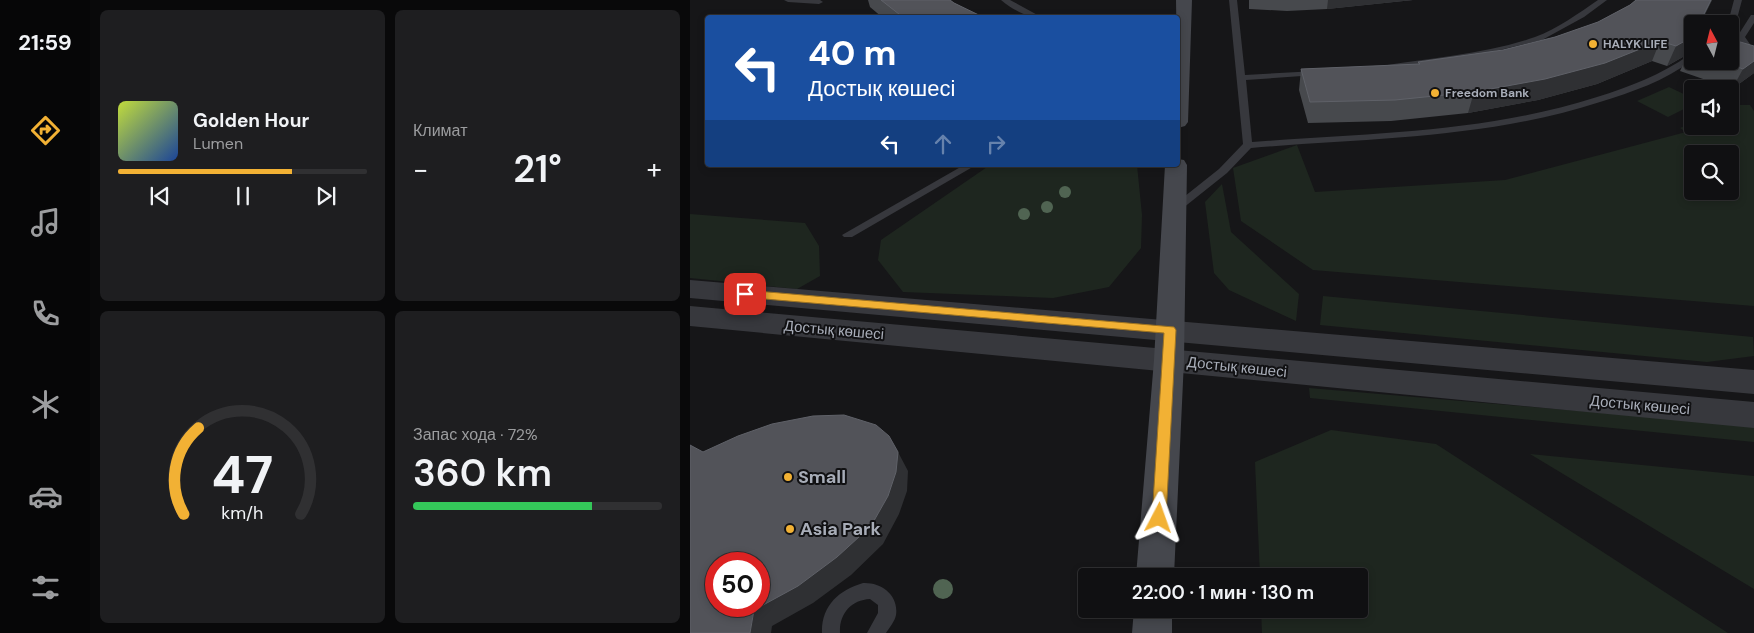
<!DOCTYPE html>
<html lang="ru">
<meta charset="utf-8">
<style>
:root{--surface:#101012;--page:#1e1e20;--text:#f1f3f6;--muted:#9c9d9f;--line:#303032;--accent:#f2b134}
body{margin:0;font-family:"DM Sans",sans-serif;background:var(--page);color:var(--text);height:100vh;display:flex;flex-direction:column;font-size:19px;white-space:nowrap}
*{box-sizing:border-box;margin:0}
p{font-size:16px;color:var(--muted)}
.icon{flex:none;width:28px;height:28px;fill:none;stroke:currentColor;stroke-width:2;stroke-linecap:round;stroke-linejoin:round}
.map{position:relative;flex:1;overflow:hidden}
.details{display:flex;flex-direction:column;gap:10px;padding:10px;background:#09090a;width:600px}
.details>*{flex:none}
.banner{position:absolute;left:15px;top:15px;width:475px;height:152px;border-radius:5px;box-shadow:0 2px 8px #0003,0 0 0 1px var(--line);background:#1a4fa0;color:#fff;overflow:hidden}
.needle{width:32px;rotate:353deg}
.controls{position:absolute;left:994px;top:15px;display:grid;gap:10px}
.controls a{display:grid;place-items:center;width:55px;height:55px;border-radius:5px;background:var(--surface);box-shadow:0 2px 8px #0003,0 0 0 1px var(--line);font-size:25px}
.speed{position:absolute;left:15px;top:552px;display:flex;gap:10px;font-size:25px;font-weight:700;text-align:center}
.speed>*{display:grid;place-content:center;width:65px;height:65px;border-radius:50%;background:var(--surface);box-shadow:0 2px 8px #0003,0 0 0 1px var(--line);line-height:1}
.speed .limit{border:8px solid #d22;background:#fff;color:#111}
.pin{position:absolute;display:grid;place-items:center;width:42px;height:42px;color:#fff;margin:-21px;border-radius:10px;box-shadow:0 2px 8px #0006}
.me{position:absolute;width:55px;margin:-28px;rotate:4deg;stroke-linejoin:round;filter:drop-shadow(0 0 4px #0008)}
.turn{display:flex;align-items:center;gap:18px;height:105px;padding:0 20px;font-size:22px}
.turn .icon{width:65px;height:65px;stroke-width:2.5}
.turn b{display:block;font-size:35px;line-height:42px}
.lanes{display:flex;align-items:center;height:48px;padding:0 20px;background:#0003;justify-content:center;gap:25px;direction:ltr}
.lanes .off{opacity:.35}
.big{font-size:38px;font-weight:600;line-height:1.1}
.details .tile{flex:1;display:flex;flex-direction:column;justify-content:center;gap:8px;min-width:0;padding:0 18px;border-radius:8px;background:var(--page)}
.details .dial{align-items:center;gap:0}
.dial svg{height:130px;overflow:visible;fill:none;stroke:var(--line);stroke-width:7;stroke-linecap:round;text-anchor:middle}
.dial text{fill:var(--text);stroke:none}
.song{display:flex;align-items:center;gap:15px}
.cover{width:60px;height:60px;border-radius:8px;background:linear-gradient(135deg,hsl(70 70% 55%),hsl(220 70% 35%))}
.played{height:5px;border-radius:2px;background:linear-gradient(90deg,var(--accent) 70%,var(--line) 70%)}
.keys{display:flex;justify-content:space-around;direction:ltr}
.heat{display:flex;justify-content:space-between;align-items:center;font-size:28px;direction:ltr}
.charge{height:8px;border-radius:4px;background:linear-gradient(90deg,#34c759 72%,var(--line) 0)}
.details .tiles{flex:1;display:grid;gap:10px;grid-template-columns:repeat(2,1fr)}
.trip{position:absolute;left:388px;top:568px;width:290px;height:50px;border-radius:5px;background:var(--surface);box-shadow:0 2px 8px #0003,0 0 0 1px var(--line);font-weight:600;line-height:50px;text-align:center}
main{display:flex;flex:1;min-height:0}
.dock{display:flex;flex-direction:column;width:90px;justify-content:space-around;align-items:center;background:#060607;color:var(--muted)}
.dock .icon{width:35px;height:35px}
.dock .on{color:var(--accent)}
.dock b{font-size:22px;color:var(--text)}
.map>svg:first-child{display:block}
</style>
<main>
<nav class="dock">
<b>21:59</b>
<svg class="icon on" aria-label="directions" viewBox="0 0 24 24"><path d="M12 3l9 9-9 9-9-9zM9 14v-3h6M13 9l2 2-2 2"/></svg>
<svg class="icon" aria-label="music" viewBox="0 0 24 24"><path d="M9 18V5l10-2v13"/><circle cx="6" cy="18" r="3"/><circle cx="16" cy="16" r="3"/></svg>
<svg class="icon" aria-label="phone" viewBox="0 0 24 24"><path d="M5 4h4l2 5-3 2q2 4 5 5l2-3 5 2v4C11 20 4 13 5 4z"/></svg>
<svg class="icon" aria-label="climate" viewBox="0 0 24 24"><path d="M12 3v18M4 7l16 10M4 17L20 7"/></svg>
<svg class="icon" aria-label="car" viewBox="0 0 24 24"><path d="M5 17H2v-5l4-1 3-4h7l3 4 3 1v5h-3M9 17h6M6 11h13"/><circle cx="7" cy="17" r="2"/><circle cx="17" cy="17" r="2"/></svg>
<svg class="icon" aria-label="filters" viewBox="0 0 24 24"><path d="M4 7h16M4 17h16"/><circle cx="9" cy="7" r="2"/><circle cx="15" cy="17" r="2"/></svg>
</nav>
<section class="details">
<div class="tiles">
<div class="tile">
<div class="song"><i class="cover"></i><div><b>Golden Hour</b><p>Lumen</p></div></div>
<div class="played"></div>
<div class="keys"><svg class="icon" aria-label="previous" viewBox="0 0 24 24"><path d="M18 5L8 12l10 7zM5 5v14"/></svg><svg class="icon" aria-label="pause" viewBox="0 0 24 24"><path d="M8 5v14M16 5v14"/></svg><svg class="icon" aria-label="next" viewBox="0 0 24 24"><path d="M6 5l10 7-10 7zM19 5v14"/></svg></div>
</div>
<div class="tile"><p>Климат</p>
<div class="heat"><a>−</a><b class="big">21°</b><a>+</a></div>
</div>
<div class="tile dial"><svg viewBox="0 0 100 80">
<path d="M14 69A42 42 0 1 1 86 69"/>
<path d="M14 69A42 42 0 0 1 23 16" stroke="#f2b134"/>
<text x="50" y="56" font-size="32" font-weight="700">47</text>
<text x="50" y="72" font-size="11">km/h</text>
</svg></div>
<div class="tile"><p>Запас хода · 72%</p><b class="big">360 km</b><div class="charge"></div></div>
</div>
</section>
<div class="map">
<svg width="1064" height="633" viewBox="0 0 1064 633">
<rect width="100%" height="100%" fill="#161618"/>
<path fill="#1e261f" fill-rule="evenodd" d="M 979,87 L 1002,98 L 1002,105 L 978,117 L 947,101 Z
M 1040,105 L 1060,105 L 1064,111 L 1064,306 L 623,270 L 551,221 L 543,168 L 607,145 L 625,192 L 815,180 L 996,132 L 990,128 L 1002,123 L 1002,126 L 1040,126 ZM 1002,154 L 1040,154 L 1040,191 L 1002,191 Z
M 300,165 L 447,165 L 452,215 L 451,248 L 419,287 L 363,298 L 213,292 L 188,260 L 191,240 Z
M 532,184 L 541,232 L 609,294 L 606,321 L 539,290 L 524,273 L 515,202 Z
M 0,214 L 115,223 L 129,246 L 130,276 L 107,289 L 0,278 Z
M 633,296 L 1063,337 L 1064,356 L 1017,362 L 630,325 Z
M 619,388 L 1064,426 L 1064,442 L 620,398 Z
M 641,430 L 746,444 L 1038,633 L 572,633 L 571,609 L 669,609 L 669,576 L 570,576 L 565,462 Z
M 840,454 L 1064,476 L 1064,589 Z"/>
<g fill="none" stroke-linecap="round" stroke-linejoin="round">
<path fill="#37383d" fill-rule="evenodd" d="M 94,0 L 130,0 L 133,2 L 129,4 L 98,2 Z
M 311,0 L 320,0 L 353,18 C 338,18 323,10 311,0 Z
M 539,0 L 547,0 L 555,75 L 626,71 L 630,73 L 626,75 L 556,80 L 562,142 C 679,133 794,133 907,97 C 939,87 971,75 999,55 L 1002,55 L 1002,60 C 975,81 942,92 910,102 C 796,139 679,138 561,148 L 537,173 L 488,212 L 480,212 L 479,210 L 480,208 L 529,169 L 553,144 Z
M 908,0 L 917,0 L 894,17 L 852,40 L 780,57 L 691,70 L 687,68 L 691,66 C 741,58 797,54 845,37 C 867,29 889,13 908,0 Z
M 1044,0 L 1052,0 L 1048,15 L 1040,25 L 1033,24 L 1040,15 Z
M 1061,15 L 1064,15 L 1064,23 L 1055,37 L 1064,50 L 1064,58 L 1061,58 L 1047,37 Z
M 274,165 L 286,165 L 162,237 L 154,237 L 152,235 Z
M 173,583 C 191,582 209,595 206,615 C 205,621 199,628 196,633 L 177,633 L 188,613 L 188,605 L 180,599 C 161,600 149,614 150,633 L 132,633 C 131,606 149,590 173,583 Z"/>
<path fill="#37383d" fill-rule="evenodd" d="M 0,280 L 1064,370 L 1064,394 L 0,298 Z
M 0,306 L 1064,402 L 1064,428 L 0,326 Z"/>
<path fill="#45474d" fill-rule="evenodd" d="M 486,0 L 502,0 L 498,122 L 495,126 L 488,128 Z
M 488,159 L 494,160 L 497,165 L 494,360 L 484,576 L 446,576 L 464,360 L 475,165 L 488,165 Z
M 444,609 L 482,609 L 482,633 L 442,633 Z"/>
</g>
<g fill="#506452">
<circle cx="375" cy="192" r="6"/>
<circle cx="357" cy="207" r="6"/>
<circle cx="334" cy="214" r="6"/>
<circle cx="253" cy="589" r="10"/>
</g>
<path fill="#47494d" d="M 178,0 L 260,0 L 264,3 L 295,18 L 193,18 L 180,7 Z
M 559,0 L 723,0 L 637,9 L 597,11 L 559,9 Z
M 946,0 L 1022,0 L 1010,24 L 1002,24 L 1002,61 L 1040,61 L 1064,46 L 1064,73 L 1042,89 L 990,71 L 998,54 L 977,66 L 962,61 L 907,84 L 848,100 L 778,113 L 701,121 L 618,123 L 609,90 L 611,69 L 728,65 L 728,62 L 813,50 L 865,37 L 908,22 L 940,5 Z"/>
<path fill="#2f3033" d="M 638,0 L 723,0 L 637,9 Z
M 1021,0 L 1022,0 L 1010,24 L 1009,24 Z
M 1002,37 L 1002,46 L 998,54 L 977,66 L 986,46 Z
M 970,41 L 962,61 L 907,84 L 848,100 L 778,113 L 784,92 Z
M 1064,61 L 1064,73 L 1042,89 L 1053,69 Z
M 208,452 L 218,471 L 217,491 L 209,514 L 193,544 L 161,575 L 123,603 L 82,626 L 81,633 L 60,633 L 64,610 Z"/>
<path fill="#525359" stroke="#5f6168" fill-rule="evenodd" d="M 191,0 L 260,0 L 264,3 L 295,18 L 214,18 Z
M 946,0 L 1021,0 L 1009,24 L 1002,24 L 1002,37 L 986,46 L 970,41 L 915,63 L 855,79 L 784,92 L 705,100 L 620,102 L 611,69 L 730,64 L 728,62 L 813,50 L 865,37 L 908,22 L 940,5 Z
M 1040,39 L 1064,46 L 1064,61 L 1053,69 L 1031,61 L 1040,61 Z
M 154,415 L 186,425 L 199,436 L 208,452 L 206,472 L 198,496 L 181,526 L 147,557 L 108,586 L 64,610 L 60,633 L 0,633 L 0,445 L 13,452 L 48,436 L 82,424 L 123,416 ZM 26,564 L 69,564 L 69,606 L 26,606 Z"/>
<path fill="#f2b134" stroke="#9d7322" d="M 55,290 L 484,327 L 486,330 L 476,518 L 474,523 L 469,525 L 464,523 L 462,518 L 474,333 L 51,297 L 50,294 L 51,291 Z"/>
<g fill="#f2b134" stroke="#111113" stroke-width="2">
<circle cx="903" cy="44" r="5"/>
<circle cx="745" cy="93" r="5"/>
<circle cx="98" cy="477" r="5"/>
<circle cx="100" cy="529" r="5"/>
</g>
<g text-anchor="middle" stroke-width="4" stroke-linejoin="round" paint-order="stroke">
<g font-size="12" font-weight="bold" fill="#a8adb8" stroke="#111113" text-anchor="start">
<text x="913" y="48">HALYK LIFE</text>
<text x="755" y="97">Freedom Bank</text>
</g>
<g font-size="15" fill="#a8adb8" stroke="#111113">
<text transform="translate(144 330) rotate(5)" y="5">Достық көшесі</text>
<text transform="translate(547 367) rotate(6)" y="5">Достық көшесі</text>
<text transform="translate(950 405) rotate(5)" y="5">Достық көшесі</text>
</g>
<g font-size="18" font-weight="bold" fill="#a8adb8" stroke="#111113" text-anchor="start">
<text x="108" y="483">Small</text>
<text x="110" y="535">Asia Park</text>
</g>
</g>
</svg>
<div class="controls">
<a><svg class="needle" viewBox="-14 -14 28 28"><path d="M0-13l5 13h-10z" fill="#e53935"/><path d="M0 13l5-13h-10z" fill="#9c9d9f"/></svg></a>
<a><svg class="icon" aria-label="sound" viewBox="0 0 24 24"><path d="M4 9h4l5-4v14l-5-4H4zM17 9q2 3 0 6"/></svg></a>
<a><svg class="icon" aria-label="search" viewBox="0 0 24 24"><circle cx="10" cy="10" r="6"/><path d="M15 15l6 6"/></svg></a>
</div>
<div class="speed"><div class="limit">50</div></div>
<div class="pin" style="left:55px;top:294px;background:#d93025"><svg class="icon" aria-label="arrive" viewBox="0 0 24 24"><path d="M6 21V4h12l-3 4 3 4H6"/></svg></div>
<svg class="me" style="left:469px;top:518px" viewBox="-20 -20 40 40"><path d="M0-17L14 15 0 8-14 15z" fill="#f2b134" stroke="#fff" stroke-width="4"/></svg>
<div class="trip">22:00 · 1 мин · 130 m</div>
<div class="banner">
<div class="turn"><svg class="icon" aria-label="left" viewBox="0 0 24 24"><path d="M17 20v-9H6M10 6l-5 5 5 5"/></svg><div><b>40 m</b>Достық көшесі</div></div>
<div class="lanes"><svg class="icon" aria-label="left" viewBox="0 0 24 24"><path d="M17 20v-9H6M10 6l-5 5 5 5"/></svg><svg class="icon off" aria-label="ahead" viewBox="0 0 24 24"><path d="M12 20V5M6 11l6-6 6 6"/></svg><svg class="icon off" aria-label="right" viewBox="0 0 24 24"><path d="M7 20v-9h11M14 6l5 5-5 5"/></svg></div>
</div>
</div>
</main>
